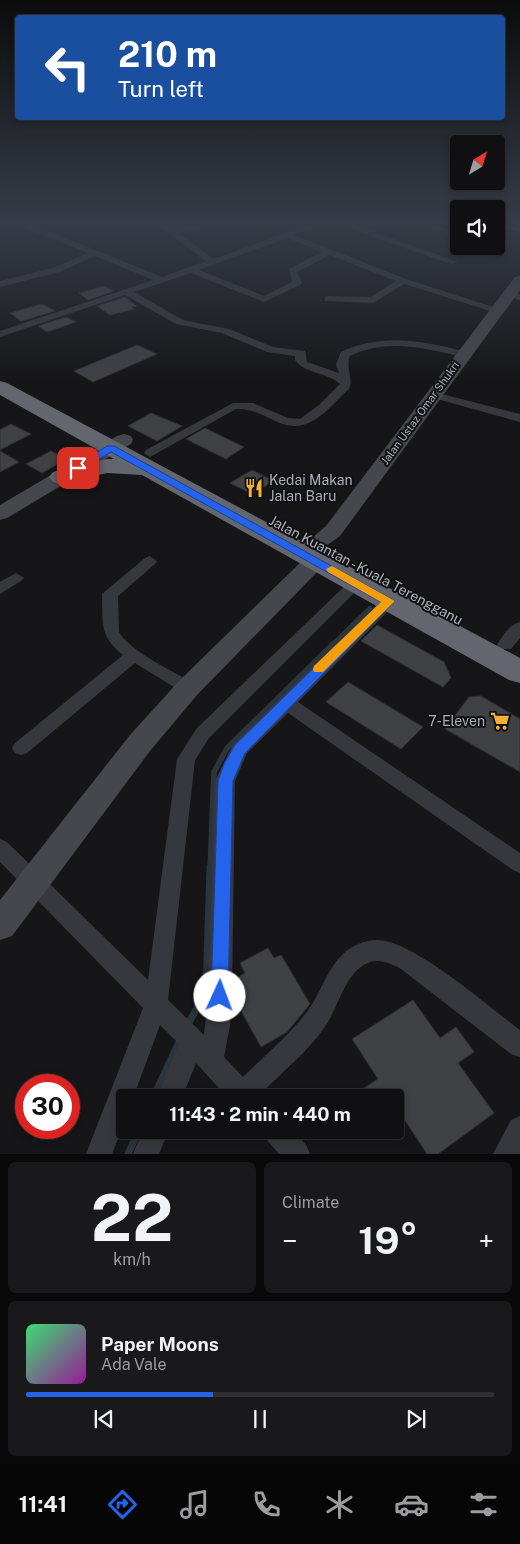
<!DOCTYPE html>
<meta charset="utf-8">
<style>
:root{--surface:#101012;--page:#19191b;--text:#f1f3f6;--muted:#9c9d9f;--line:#303032;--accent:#2563eb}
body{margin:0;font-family:"Public Sans",sans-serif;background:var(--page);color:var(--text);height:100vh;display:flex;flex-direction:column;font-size:19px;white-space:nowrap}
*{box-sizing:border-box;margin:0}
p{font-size:16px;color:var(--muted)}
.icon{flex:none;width:28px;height:28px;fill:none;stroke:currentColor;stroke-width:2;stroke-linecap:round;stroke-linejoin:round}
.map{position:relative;height:1154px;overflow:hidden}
.drawer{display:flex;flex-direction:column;gap:8px;padding:8px;background:#09090a;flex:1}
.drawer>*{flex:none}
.top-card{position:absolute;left:15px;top:15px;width:490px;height:105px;border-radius:5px;box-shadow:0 2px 8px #0003,0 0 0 1px var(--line);background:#1a4fa0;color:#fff;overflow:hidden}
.needle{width:32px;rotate:38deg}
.fabs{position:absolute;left:450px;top:135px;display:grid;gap:10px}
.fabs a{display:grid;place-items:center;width:55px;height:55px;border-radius:5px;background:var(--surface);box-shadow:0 2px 8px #0003,0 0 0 1px var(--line);font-size:25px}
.speed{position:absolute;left:15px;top:1074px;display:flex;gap:10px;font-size:25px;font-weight:700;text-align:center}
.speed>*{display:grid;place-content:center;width:65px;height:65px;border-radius:50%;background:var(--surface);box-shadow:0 2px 8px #0003,0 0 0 1px var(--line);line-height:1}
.speed .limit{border:8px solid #d22;background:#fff;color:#111}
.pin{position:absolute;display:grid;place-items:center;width:42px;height:42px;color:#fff;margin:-21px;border-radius:10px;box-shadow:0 2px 8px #0006}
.me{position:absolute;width:55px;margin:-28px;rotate:2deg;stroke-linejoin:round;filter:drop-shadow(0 0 4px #0008)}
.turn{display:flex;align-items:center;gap:18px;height:105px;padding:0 20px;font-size:22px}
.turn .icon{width:65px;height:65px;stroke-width:2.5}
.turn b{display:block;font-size:35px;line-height:42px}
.big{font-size:38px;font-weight:700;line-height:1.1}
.drawer .tile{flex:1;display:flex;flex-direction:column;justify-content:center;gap:8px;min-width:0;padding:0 18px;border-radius:8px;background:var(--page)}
.drawer .dial{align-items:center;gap:0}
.dial b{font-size:65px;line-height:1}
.song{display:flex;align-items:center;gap:15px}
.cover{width:60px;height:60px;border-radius:8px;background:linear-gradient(135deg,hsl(140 70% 55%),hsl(300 70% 35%))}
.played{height:5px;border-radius:2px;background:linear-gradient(90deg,var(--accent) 40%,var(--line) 40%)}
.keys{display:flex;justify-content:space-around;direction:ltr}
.heat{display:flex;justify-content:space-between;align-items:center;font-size:28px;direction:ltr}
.drawer .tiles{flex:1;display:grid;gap:8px;grid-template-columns:1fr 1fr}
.tile:last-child{grid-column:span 2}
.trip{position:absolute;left:116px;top:1089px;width:288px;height:50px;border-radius:5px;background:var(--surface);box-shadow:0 2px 8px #0003,0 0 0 1px var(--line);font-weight:700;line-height:50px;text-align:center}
.tab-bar{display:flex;height:80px;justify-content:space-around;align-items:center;background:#060607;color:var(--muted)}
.tab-bar .icon{width:35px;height:35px}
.tab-bar .current{color:var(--accent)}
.tab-bar b{font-size:22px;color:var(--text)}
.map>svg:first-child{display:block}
</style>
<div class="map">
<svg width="520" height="1154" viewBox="0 0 520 1154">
<rect width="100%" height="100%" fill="#161618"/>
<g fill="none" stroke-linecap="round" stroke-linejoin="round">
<path stroke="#2c353c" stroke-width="4.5" d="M 332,645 L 370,608"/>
<path stroke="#2c353c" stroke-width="5.5" d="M 210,870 L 214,772 L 227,748 L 333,644"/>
<path stroke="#2c353c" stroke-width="7" d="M 187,1026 L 206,992 L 210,868
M 153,1098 L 180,1040
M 128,1154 L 139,1130"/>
</g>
<path fill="#404145" stroke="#303034" d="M 104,286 L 114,291 L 88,300 L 79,293 Z
M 125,297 L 137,306 L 131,307 L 134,309 L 110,315 L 97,306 Z
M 42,304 L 55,311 L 21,321 L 10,313 Z
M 66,317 L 76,322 L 47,332 L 38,326 Z
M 137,345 L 157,354 L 93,382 L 74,371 Z
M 151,413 L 182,426 L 157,441 L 128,426 Z
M 11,424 L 31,434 L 0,450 L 0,430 Z
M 205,428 L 244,447 L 226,459 L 186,439 Z
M 0,451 L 19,462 L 0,472 Z
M 51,451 L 67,459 L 42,473 L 26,464 Z
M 252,470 L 274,481 L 252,494 L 230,483 Z
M 377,625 L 444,662 L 451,678 L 443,687 L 361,641 Z
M 348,682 L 423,727 L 401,749 L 326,702 Z
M 481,696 L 520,719 L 520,772 L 445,729 L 469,697 Z
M 268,948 L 274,958 L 281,955 L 310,1004 L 287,1032 L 261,1047 L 234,998 L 234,980 L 245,973 L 240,963 Z
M 413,1000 L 440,1038 L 456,1027 L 474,1052 L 458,1063 L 494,1113 L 438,1154 L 427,1154 L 395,1105 L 395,1098 L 370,1098 L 364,1088 L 378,1079 L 352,1039 Z"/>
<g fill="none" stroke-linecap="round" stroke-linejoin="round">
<path fill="#37383d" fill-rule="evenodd" d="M 9,220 L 22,220 L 162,277 L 206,261 L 150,220 L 160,220 L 172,229 L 219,220 L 238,220 L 178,233 L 214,259 L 319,220 L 341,220 L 458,262 L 451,264 L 330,222 L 294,235 L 406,279 L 502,310 L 494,312 L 404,284 L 373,303 L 325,301 L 325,297 L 328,296 L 371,297 L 396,281 L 330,255 L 297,272 L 302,283 L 300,285 L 264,302 L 191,273 L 134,292 L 183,320 L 229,329 L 273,347 L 305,351 L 307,362 L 339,373 L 336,364 L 341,352 C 383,332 423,341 467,352 L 468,354 L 463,357 C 424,348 387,338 350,356 C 345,368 354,379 349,389 C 325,411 308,438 273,420 C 260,414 250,408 236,409 L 150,457 L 144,453 L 146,450 L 233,403 L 253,403 L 288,418 L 300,419 L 319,405 L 340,384 C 327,372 305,374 295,360 L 295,356 L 267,352 L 222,333 L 176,324 L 125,295 L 0,337 L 0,331 L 153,280 L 95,256 L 59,272 L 0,287 L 0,281 L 53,268 L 88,253 L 15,224 L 0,228 L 0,223 ZM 287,238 L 322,252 L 289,269 L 292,282 L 264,296 L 199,270 Z
M 410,220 L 423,220 L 459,233 L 459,238 Z
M 496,223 L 520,228 L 520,232 L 496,227 Z
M 507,292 L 520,294 L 520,300 L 507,296 Z
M 434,392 L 520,414 L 520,422 L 430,397 L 430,393 Z
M 150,556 L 157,561 L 155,564 L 118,596 L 119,632 C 130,652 174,671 194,684 L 197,688 L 194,692 L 188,694 L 182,692 L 135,663 L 27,753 L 21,755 L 15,753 L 12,748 L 15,743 L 123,655 C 99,636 103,623 102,594 L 145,558 Z
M 16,573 L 24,578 L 21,581 L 0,594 L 0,582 Z
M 356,578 L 361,580 L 364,583 L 209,738 L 195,760 L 168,1000 L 204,1035 L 208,996 L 215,781 L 233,744 L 384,597 L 394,597 L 397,601 L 394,605 L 298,702 L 520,853 L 520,873 L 513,870 L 288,713 L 247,753 L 235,781 L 232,996 L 230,1025 L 224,1057 L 243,1077 C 265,1055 291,1034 309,1009 C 321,992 327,969 343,954 C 351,946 365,940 377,940 C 413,940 489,1007 520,1030 L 520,1057 L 511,1054 L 401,969 C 392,964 379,958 368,963 C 346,972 339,1004 328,1022 C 310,1051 280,1073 257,1098 L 228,1098 L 196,1063 L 182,1098 L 157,1098 L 179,1044 L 160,1025 L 133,1098 L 125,1098 L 125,1120 L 112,1154 L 86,1154 L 143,1008 L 0,862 L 0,839 L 7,842 L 148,980 L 177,759 L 197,728 L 351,580 Z
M 520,622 L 520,638 L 511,649 L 499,649 L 497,645 C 502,636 510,624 520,622 Z
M 520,1116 L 520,1154 L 493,1154 L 511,1120 Z
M 143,1130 L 169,1130 L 159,1154 L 133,1154 Z
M 262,1130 L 293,1130 L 306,1145 L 310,1154 L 279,1154 L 266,1139 Z"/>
<path fill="#45474d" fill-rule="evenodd" d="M 520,276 L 520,290 L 340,536 C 330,543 323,551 309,548 L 306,543 L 326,526 L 515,277 Z
M 124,434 L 131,436 L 133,440 L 131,444 L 7,518 L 0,520 L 0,505 L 117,436 Z
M 316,553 L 324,555 L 327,560 L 324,565 L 197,695 L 150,751 L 12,936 L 0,940 L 0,900 L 130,735 L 179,681 L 308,555 Z"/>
<path fill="#63666e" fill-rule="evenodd" d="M 0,381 L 7,383 L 520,658 L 520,683 L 509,680 L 142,475 L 107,473 L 61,484 L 53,482 L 49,477 L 53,472 L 107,459 L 114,459 L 0,395 Z"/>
</g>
<linearGradient id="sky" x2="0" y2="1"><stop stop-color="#0c0c0d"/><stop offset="0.58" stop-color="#363c48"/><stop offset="1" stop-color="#363c48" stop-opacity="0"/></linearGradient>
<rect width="520" height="382" fill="url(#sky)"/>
<path fill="#2563eb" stroke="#184099" d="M 107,446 L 114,446 L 395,601 L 245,753 L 233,781 L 228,996 L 226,1002 L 220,1005 L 213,1002 L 211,996 L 218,781 L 224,764 L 235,745 L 381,602 L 111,452 L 81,470 L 73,468 Z"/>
<path fill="#f59e0b" d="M 332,566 L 395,601 L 323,672 L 314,672 L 313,669 L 314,666 L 381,602 L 328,572 L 326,569 Z"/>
<defs>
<g id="restaurant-bare" transform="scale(1.5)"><path d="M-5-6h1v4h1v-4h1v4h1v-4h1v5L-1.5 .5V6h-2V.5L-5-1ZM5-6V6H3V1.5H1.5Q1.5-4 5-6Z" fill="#f2b134" stroke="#111113" stroke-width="2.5" paint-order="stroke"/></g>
<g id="supermarket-bare" transform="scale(1.5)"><path d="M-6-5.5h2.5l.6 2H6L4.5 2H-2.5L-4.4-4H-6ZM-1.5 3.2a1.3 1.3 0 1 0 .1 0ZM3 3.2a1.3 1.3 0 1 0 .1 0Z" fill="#f2b134" stroke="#111113" stroke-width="2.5" paint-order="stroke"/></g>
</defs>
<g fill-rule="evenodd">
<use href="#restaurant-bare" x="254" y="488"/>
<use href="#supermarket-bare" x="500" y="721"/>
</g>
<g text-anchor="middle" stroke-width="4" stroke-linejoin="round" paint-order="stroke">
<g font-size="11" fill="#a8adb8" stroke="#111113">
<text transform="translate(420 413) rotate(-54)" y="4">Jalan Ustaz Omar Shukri</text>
</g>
<g font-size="14" fill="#a8adb8" stroke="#111113" text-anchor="start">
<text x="269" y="485">Kedai Makan<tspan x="269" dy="16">Jalan Baru</tspan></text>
<text x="485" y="726" text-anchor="end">7-Eleven</text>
</g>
<g font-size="14" fill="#a8adb8" stroke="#111113">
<text transform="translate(366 570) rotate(28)" y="5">Jalan Kuantan - Kuala Terengganu</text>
</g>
</g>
</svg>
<div class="fabs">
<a><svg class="needle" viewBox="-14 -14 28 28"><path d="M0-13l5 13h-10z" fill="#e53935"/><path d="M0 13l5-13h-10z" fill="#9c9d9f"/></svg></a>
<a><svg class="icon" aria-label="sound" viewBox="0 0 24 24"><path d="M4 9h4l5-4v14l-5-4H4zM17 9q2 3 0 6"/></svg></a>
</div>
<div class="speed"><div class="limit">30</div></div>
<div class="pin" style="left:78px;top:468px;background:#d93025"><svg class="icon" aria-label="arrive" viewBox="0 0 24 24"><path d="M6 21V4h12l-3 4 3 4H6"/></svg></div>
<svg class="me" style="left:220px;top:996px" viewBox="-20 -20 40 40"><circle r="19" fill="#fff"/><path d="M0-13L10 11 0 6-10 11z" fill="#2563eb"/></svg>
<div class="trip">11:43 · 2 min · 440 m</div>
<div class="top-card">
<div class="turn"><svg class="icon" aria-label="left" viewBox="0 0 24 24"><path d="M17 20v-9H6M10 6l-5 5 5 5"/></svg><div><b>210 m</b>Turn left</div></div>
</div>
</div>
<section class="drawer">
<div class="tiles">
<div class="tile dial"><b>22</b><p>km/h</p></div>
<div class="tile"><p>Climate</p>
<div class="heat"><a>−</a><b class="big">19°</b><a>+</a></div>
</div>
<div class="tile">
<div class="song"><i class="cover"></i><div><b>Paper Moons</b><p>Ada Vale</p></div></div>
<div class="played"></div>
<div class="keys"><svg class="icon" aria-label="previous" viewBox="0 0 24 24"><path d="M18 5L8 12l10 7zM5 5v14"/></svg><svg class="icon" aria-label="pause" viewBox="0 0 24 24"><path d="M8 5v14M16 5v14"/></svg><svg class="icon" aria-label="next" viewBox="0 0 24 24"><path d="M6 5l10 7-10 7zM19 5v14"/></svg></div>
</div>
</div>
</section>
<nav class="tab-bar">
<b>11:41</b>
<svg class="icon current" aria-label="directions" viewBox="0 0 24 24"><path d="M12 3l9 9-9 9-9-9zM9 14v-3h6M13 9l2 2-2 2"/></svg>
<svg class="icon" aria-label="music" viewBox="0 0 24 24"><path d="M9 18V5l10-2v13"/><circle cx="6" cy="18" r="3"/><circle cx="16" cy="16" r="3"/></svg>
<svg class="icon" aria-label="phone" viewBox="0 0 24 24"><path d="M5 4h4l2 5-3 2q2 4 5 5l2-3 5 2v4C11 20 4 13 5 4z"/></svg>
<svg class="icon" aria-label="climate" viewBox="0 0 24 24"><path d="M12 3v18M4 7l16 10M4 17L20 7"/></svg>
<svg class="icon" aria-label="car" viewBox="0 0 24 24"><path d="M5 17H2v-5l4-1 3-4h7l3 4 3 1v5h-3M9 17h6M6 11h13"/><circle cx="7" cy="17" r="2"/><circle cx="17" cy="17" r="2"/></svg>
<svg class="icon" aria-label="filters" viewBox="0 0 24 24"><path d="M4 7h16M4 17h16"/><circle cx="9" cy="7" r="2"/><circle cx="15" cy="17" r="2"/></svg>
</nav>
